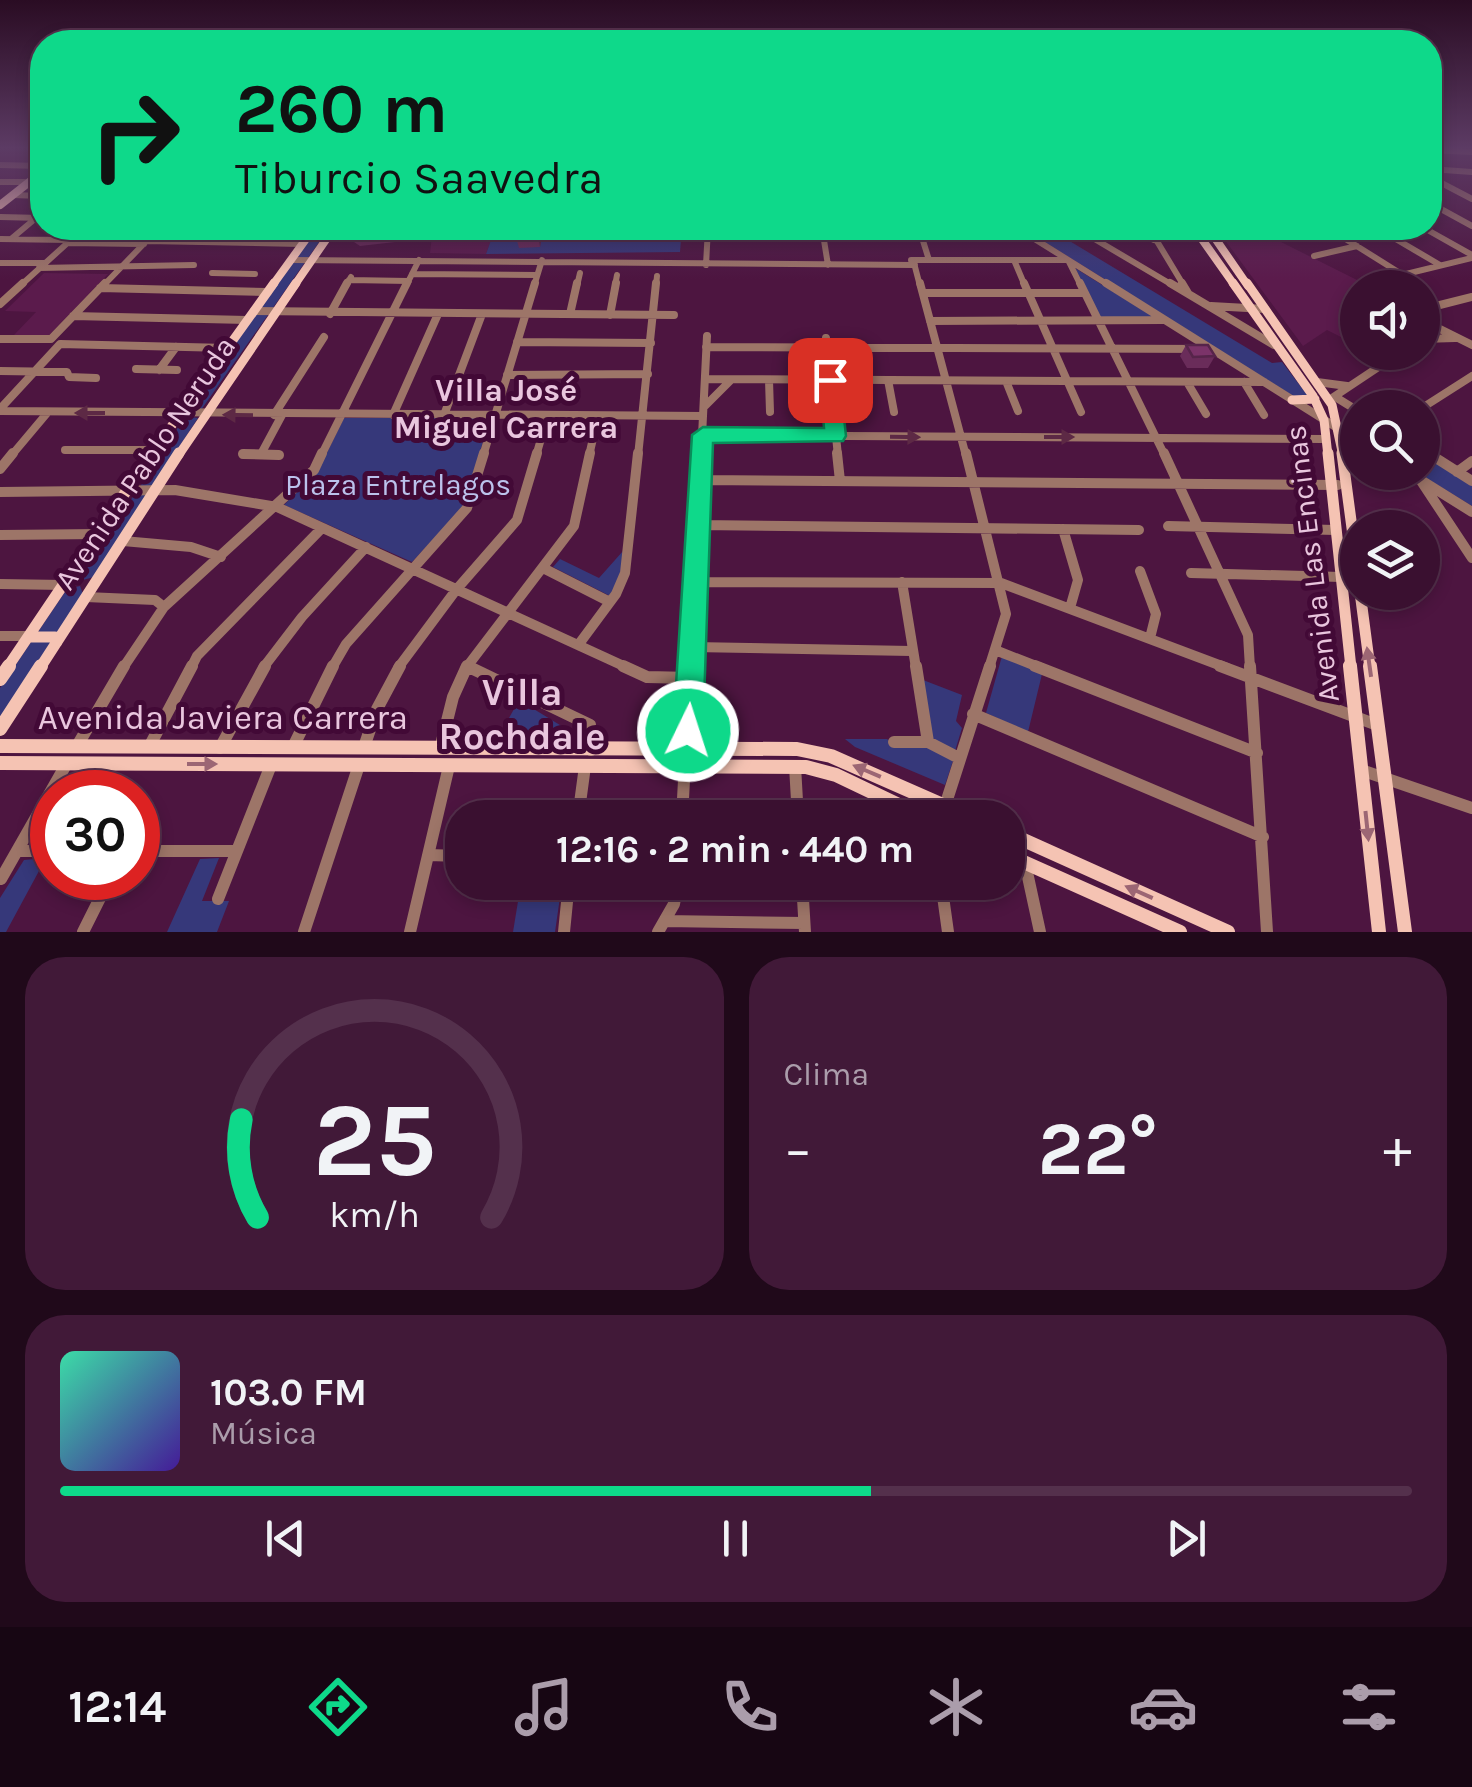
<!DOCTYPE html>
<html lang="es">
<meta charset="utf-8">
<style>
:root{--surface:#3a1030;--page:#411938;--text:#f1f3f6;--muted:#ab9dab;--line:#54304c;--accent:#0ed98a}
body{margin:0;font-family:Karla,sans-serif;background:var(--page);color:var(--text);height:100vh;display:flex;flex-direction:column;font-size:38px;white-space:nowrap}
*{box-sizing:border-box;margin:0}
p{font-size:32px;color:var(--muted)}
.icon{flex:none;width:55px;height:55px;fill:none;stroke:currentColor;stroke-width:2;stroke-linecap:round;stroke-linejoin:round}
.map{position:relative;height:932px;overflow:hidden}
.drawer{display:flex;flex-direction:column;gap:25px;padding:25px;background:#20091a;flex:1}
.drawer>*{flex:none}
.hud{position:absolute;left:30px;top:30px;width:1412px;height:210px;border-radius:40px;box-shadow:0 5px 15px #0003,0 0 0 2px var(--line);background:#0ed98a;color:#111;overflow:hidden}
.controls{position:absolute;left:1340px;top:270px;display:grid;gap:20px}
.controls a{display:grid;place-items:center;width:100px;height:100px;border-radius:50%;background:var(--surface);box-shadow:0 5px 15px #0003,0 0 0 2px var(--line);font-size:50px}
.speed{position:absolute;left:30px;top:770px;display:flex;gap:20px;font-size:50px;font-weight:700;text-align:center}
.speed>*{display:grid;place-content:center;width:130px;height:130px;border-radius:50%;background:var(--surface);box-shadow:0 5px 15px #0003,0 0 0 2px var(--line);line-height:1}
.speed .limit{border:15px solid #d22;background:#fff;color:#111}
.pin{position:absolute;display:grid;place-items:center;width:85px;height:85px;color:#fff;margin:-42px;border-radius:20px;box-shadow:0 5px 15px #0006}
.me{position:absolute;width:110px;margin:-55px;rotate:4deg;stroke-linejoin:round;filter:drop-shadow(0 0 8px #0008)}
.turn{display:flex;align-items:center;gap:35px;height:210px;padding:0 40px;font-size:45px}
.turn .icon{width:130px;height:130px;stroke-width:2.5}
.turn b{display:block;font-size:70px;line-height:85px}
.big{font-size:75px;font-weight:700;line-height:1.1}
.drawer .tile{flex:1;display:flex;flex-direction:column;justify-content:center;gap:15px;min-width:0;padding:0 35px;border-radius:40px;background:var(--page)}
.drawer .dial{align-items:center;gap:0}
.dial svg{height:260px;overflow:visible;fill:none;stroke:var(--line);stroke-width:7;stroke-linecap:round;text-anchor:middle}
.dial text{fill:var(--text);stroke:none}
.song{display:flex;align-items:center;gap:30px}
.cover{width:120px;height:120px;border-radius:15px;background:linear-gradient(135deg,hsl(160 70% 55%),hsl(260 70% 35%))}
.played{height:10px;border-radius:5px;background:linear-gradient(90deg,var(--accent) 60%,var(--line) 60%)}
.keys{display:flex;justify-content:space-around;direction:ltr}
.heat{display:flex;justify-content:space-between;align-items:center;font-size:55px;direction:ltr}
.drawer .tiles{flex:1;display:grid;gap:25px;grid-template-columns:1fr 1fr}
.tile:last-child{grid-column:span 2}
.trip{position:absolute;left:445px;top:800px;width:580px;height:100px;border-radius:40px;background:var(--surface);box-shadow:0 5px 15px #0003,0 0 0 2px var(--line);font-weight:700;line-height:100px;text-align:center}
.tab-bar{display:flex;height:160px;justify-content:space-around;align-items:center;background:#170613;color:var(--muted)}
.tab-bar .icon{width:70px;height:70px}
.tab-bar .active{color:var(--accent)}
.tab-bar b{font-size:45px;color:var(--text)}
.map>svg:first-child{display:block}
</style>
<div class="map">
<svg width="1472" height="932" viewBox="0 0 1472 932">
<rect width="100%" height="100%" fill="#4d1540"/>
<path fill="#5b1b4c" d="M 433,228 L 513,228 L 495,230 L 486,254 L 430,253 Z
M 1216,228 L 1253,228 L 1371,287 L 1358,288 L 1357,345 L 1327,330 L 1303,346 Z
M 44,273 L 108,274 L 49,335 L 14,335 L 36,312 L 5,311 Z"/>
<path fill="#36387a" d="M 317,228 L 329,228 L 201,410 L 186,410 Z
M 513,228 L 682,228 L 680,252 L 486,254 L 495,229 Z
M 1022,228 L 1048,228 L 1272,363 L 1282,362 L 1308,396 L 1298,399 Z
M 1075,268 L 1154,317 L 1101,318 Z
M 190,417 L 198,418 L 94,577 L 79,581 L 76,578 L 144,481 L 142,479 L 184,419 Z
M 344,418 L 490,418 L 464,506 L 412,562 L 284,505 L 318,471 Z
M 1423,453 L 1472,483 L 1472,506 L 1418,473 L 1422,472 Z
M 623,551 L 620,584 L 610,596 L 553,567 L 560,559 L 599,578 Z
M 80,586 L 83,594 L 0,719 L 0,688 L 67,589 Z
M 1002,656 L 1042,674 L 1028,732 L 986,713 Z
M 923,680 L 962,695 L 956,721 L 962,728 L 955,751 L 932,740 Z
M 519,700 L 573,733 L 512,734 L 509,718 Z
M 845,739 L 887,739 L 896,746 L 928,746 L 954,758 L 945,785 L 855,747 Z
M 46,858 L 6,932 L 0,932 L 0,898 L 24,860 Z
M 219,858 L 202,901 L 229,901 L 217,932 L 167,932 L 200,859 Z
M 521,883 L 562,883 L 555,932 L 513,932 Z"/>
<g fill="none" stroke-linecap="round" stroke-linejoin="round">
<path stroke="#9d7568" stroke-width="6" d="M 1430,150 L 1472,152
M 0,165 L 42,166
M 1430,169 L 1472,172
M 1430,177 L 1472,199
M 0,182 L 25,182
M 13,195 L 42,196
M 1430,203 L 1472,226
M 0,217 L 42,218
M 822,228 L 828,265
M 919,228 L 929,260
M 1017,228 L 1110,286
M 1076,228 L 1174,286
M 1131,228 L 1154,240
M 1149,228 L 1184,286
M 1328,228 L 1403,275
M 1377,228 L 1440,265
M 1424,228 L 1472,255
M 1151,232 L 1213,235
M 1268,235 L 1303,228
M 0,239 L 71,240
M 11,239 L 36,218
M 147,241 L 302,244
M 66,243 L 144,244
M 1314,256 L 1357,246
M 291,260 L 915,265
M 911,260 L 1066,260
M 1014,260 L 1025,286
M 1068,260 L 1081,286
M 0,263 L 45,263
M 914,263 L 920,286
M 706,265 L 708,228
M 39,268 L 194,265
M 212,273 L 255,274
M 412,274 L 537,275
M 349,280 L 409,281
M 1369,283 L 1472,258
M 20,286 L 84,228
M 103,286 L 159,228
M 346,286 L 351,277
M 406,286 L 419,260
M 534,286 L 542,260
M 577,286 L 580,273
M 615,286 L 617,275
M 656,286 L 657,276"/>
<path stroke="#9d7568" stroke-width="8" d="M 920,283 L 966,456
M 1024,283 L 1081,412
M 1080,283 L 1165,456
M 1106,283 L 1358,441
M 1170,283 L 1274,345
M 1182,283 L 1188,293
M 100,288 L 268,292
M 923,293 L 1082,293
M 0,304 L 23,283
M 1211,306 L 1265,309
M 254,311 L 674,315
M 330,314 L 347,283
M 570,314 L 577,283
M 610,315 L 616,283
M 73,316 L 247,320
M 1422,320 L 1472,345
M 930,321 L 1162,320
M 1426,321 L 1428,308 L 1472,297
M 826,338 L 838,456
M 0,339 L 51,339 L 105,283
M 1422,339 L 1455,338
M 517,342 L 651,343
M 706,347 L 1211,349
M 136,369 L 177,370
M 159,370 L 176,347
M 0,371 L 67,372 L 69,377 L 96,378
M 507,375 L 648,374
M 705,379 L 1264,382
M 769,380 L 770,412
M 888,380 L 894,412
M 1006,381 L 1018,411
M 1187,382 L 1206,414
M 1244,382 L 1264,415
M 1317,382 L 1347,386
M 1337,398 L 1358,411
M 1329,400 L 1401,352
M 705,406 L 731,380
M 1422,408 L 1472,376
M 0,409 L 60,344 L 227,348
M 0,411 L 703,416
M 274,415 L 324,337
M 393,415 L 438,314
M 444,415 L 482,314
M 703,435 L 1326,439
M 65,450 L 154,450
M 1422,450 L 1432,456
M 243,454 L 279,455
M 261,454 L 282,415
M 11,456 L 48,412
M 321,456 L 407,283
M 483,456 L 535,283
M 536,456 L 548,415
M 589,456 L 598,416
M 638,456 L 656,283
M 701,456 L 707,336"/>
<path stroke="#9d7568" stroke-width="10" d="M 837,453 L 840,481
M 966,453 L 1006,614 L 989,668
M 1164,453 L 1248,635 L 1250,668
M 1428,453 L 1472,481
M 243,454 L 279,455
M 0,469 L 13,453
M 1408,472 L 1472,512
M 1457,472 L 1472,461
M 701,480 L 1338,485
M 1421,481 L 1472,558
M 0,492 L 175,490 L 277,507 L 628,668
M 699,525 L 1139,530
M 1168,526 L 1336,530
M 1063,529 L 1078,580 L 1070,608
M 0,535 L 99,534
M 123,541 L 191,547 L 221,557
M 543,568 L 610,602
M 1140,571 L 1156,614 L 1150,638
M 1191,573 L 1341,577 L 1358,583
M 696,582 L 1001,583 L 1227,668
M 902,582 L 916,668
M 0,584 L 64,585
M 86,597 L 155,600 L 164,607
M 0,636 L 29,636
M 579,644 L 616,594 L 625,573 L 638,453
M 693,647 L 911,651
M 995,650 L 1041,668
M 467,666 L 472,668
M 123,668 L 164,607 L 314,470 L 322,453
M 191,668 L 197,656 L 322,528
M 263,668 L 302,617 L 366,547
M 332,668 L 346,644 L 467,508 L 484,453
M 398,668 L 456,590 L 517,520 L 537,453
M 466,668 L 574,526 L 590,453
M 690,668 L 701,453"/>
<path stroke="#9d7568" stroke-width="12" d="M 467,666 L 590,725 L 591,750
M 623,666 L 647,677 L 691,678
M 916,666 L 928,742 L 959,758
M 1035,666 L 1257,753
M 1220,666 L 1377,725
M 1250,666 L 1267,932
M 973,714 L 1263,837
M 894,742 L 928,742
M 77,746 L 124,666
M 149,747 L 192,666
M 293,747 L 333,666
M 364,747 L 377,709 L 400,666
M 220,748 L 265,666
M 440,749 L 453,697 L 467,666
M 795,766 L 798,818
M 1361,770 L 1472,808
M 945,806 L 990,666
M 578,818 L 585,766
M 682,818 L 690,666
M 17,851 L 52,851
M 138,851 L 237,851
M 428,855 L 462,856
M 1025,863 L 1040,932
M 1,879 L 67,763
M 802,882 L 805,932
M 941,882 L 948,932
M 218,899 L 271,765
M 665,921 L 804,923
M 83,932 L 110,878
M 304,932 L 359,765
M 410,932 L 449,766
M 564,932 L 569,882
M 658,932 L 674,904 L 678,882"/>
<path stroke="#f5c3b3" stroke-width="8" d="M 0,205 L 42,172
M 1194,228 L 1235,286
M 1208,228 L 1248,286
M 272,286 L 314,228
M 294,286 L 334,228"/>
<path stroke="#f5c3b3" stroke-width="9" d="M 1233,283 L 1313,396 L 1324,420 L 1328,456
M 1247,283 L 1332,405 L 1343,456
M 1292,400 L 1315,399
M 1342,452 L 1358,449
M 150,456 L 274,283
M 178,456 L 296,283"/>
<path stroke="#f5c3b3" stroke-width="11" d="M 1328,453 L 1351,668
M 1342,453 L 1358,573
M 1360,592 L 1370,668
M 28,637 L 55,637 L 57,642
M 7,668 L 152,453
M 40,668 L 179,453"/>
<path stroke="#f5c3b3" stroke-width="14" d="M 1350,666 L 1379,932
M 1370,666 L 1405,932
M 0,679 L 9,666
M 0,729 L 41,666
M 0,746 L 797,749 L 831,756 L 972,818
M 0,763 L 806,767 L 836,775 L 926,818
M 1008,833 L 1228,932
M 1008,855 L 1180,932"/>
</g>
<path fill="#6a2c5a" d="M 349,228 L 409,228 L 408,229 L 401,229 L 395,242 L 360,246 L 354,242 Z
M 543,228 L 540,247 L 519,248 L 516,237 Z
M 1186,345 L 1215,356 L 1208,368 L 1187,368 L 1180,356 Z"/>
<path fill="#56244a" d="M 390,228 L 401,228 L 395,242 Z
M 540,228 L 544,228 L 540,247 L 538,236 Z"/>
<path fill="#7b3369" stroke="#56244a" stroke-width="2.5" d="M 349,228 L 390,228 L 354,231 Z
M 518,228 L 540,228 L 538,236 L 516,237 Z
M 1186,345 L 1208,345 L 1215,356 L 1193,357 Z"/>
<defs><path id="oneway-solid" d="M-6-.8H1V-3.2L6.5 0L1 3.2V.8H-6Z" transform="scale(2.5)"/></defs>
<g fill="#5d2945">
<use href="#oneway-solid" transform="translate(90 413) rotate(-180)"/>
<use href="#oneway-solid" transform="translate(238 415) rotate(-179)"/>
<use href="#oneway-solid" transform="translate(905 437) rotate(1)"/>
<use href="#oneway-solid" transform="translate(1059 437)"/>
</g>
<g fill="#9c6674">
<use href="#oneway-solid" transform="translate(1369 662) rotate(-98)"/>
<use href="#oneway-solid" transform="translate(202 764)"/>
<use href="#oneway-solid" transform="translate(867 771) rotate(-157)"/>
<use href="#oneway-solid" transform="translate(1367 826) rotate(84)"/>
<use href="#oneway-solid" transform="translate(1139 892) rotate(-156)"/>
</g>
<linearGradient id="sky" x2="0" y2="1"><stop stop-color="#2a0c23"/><stop offset="0.53" stop-color="#5c3b64"/><stop offset="1" stop-color="#5c3b64" stop-opacity="0"/></linearGradient>
<rect width="1472" height="279" fill="url(#sky)"/>
<path fill="#0ed98a" stroke="#098d5a" stroke-width="2.5" d="M 830,373 L 840,380 L 846,436 L 843,441 L 713,443 L 703,731 L 698,741 L 688,745 L 677,741 L 673,731 L 692,435 L 703,427 L 824,428 L 820,380 Z"/>
<g text-anchor="middle" stroke-width="10" stroke-linejoin="round" paint-order="stroke">
<g font-size="30" fill="#e9c6de" stroke="#420936">
<text transform="translate(145 463) rotate(-56)" y="10">Avenida Pablo Neruda</text>
<text transform="translate(1312 564) rotate(-97)" y="10">Avenida Las Encinas</text>
</g>
<g font-size="30" fill="#bbc2ec" stroke="#420936">
<text x="398" y="495">Plaza Entrelagos</text>
</g>
<g font-size="32" font-weight="bold" fill="#e9c6de" stroke="#420936">
<text x="506" y="401">Villa José<tspan x="506" dy="37">Miguel Carrera</tspan></text>
</g>
<g font-size="35" fill="#e9c6de" stroke="#420936">
<text x="223" y="729">Avenida Javiera Carrera</text>
</g>
<g font-size="38" font-weight="bold" fill="#e9c6de" stroke="#420936">
<text x="522" y="705">Villa<tspan x="522" dy="44">Rochdale</tspan></text>
</g>
</g>
</svg>
<div class="controls">
<a><svg class="icon" aria-label="sound" viewBox="0 0 24 24"><path d="M4 9h4l5-4v14l-5-4H4zM17 9q2 3 0 6"/></svg></a>
<a><svg class="icon" aria-label="search" viewBox="0 0 24 24"><circle cx="10" cy="10" r="6"/><path d="M15 15l6 6"/></svg></a>
<a><svg class="icon" aria-label="layers" viewBox="0 0 24 24"><path d="M12 4l9 5-9 5-9-5zM3 14l9 5 9-5"/></svg></a>
</div>
<div class="speed"><div class="limit">30</div></div>
<div class="pin" style="left:830px;top:380px;background:#d93025"><svg class="icon" aria-label="arrive" viewBox="0 0 24 24"><path d="M6 21V4h12l-3 4 3 4H6"/></svg></div>
<svg class="me" style="left:688px;top:731px" viewBox="-20 -20 40 40"><circle r="17" fill="#0ed98a" stroke="#fff" stroke-width="3"/><path d="M0-11L8 9 0 5-8 9z" fill="#fff"/></svg>
<div class="trip">12:16 · 2 min · 440 m</div>
<div class="hud">
<div class="turn"><svg class="icon" aria-label="right" viewBox="0 0 24 24"><path d="M7 20v-9h11M14 6l5 5-5 5"/></svg><div><b>260 m</b>Tiburcio Saavedra</div></div>
</div>
</div>
<section class="drawer">
<div class="tiles">
<div class="tile dial"><svg viewBox="0 0 100 80">
<path d="M14 69A42 42 0 1 1 86 69"/>
<path d="M14 69A42 42 0 0 1 9 39" stroke="#0ed98a"/>
<text x="50" y="56" font-size="32" font-weight="700">25</text>
<text x="50" y="72" font-size="11">km/h</text>
</svg></div>
<div class="tile"><p>Clima</p>
<div class="heat"><a>−</a><b class="big">22°</b><a>+</a></div>
</div>
<div class="tile">
<div class="song"><i class="cover"></i><div><b>103.0 FM</b><p>Música</p></div></div>
<div class="played"></div>
<div class="keys"><svg class="icon" aria-label="previous" viewBox="0 0 24 24"><path d="M18 5L8 12l10 7zM5 5v14"/></svg><svg class="icon" aria-label="pause" viewBox="0 0 24 24"><path d="M8 5v14M16 5v14"/></svg><svg class="icon" aria-label="next" viewBox="0 0 24 24"><path d="M6 5l10 7-10 7zM19 5v14"/></svg></div>
</div>
</div>
</section>
<nav class="tab-bar">
<b>12:14</b>
<svg class="icon active" aria-label="directions" viewBox="0 0 24 24"><path d="M12 3l9 9-9 9-9-9zM9 14v-3h6M13 9l2 2-2 2"/></svg>
<svg class="icon" aria-label="music" viewBox="0 0 24 24"><path d="M9 18V5l10-2v13"/><circle cx="6" cy="18" r="3"/><circle cx="16" cy="16" r="3"/></svg>
<svg class="icon" aria-label="phone" viewBox="0 0 24 24"><path d="M5 4h4l2 5-3 2q2 4 5 5l2-3 5 2v4C11 20 4 13 5 4z"/></svg>
<svg class="icon" aria-label="climate" viewBox="0 0 24 24"><path d="M12 3v18M4 7l16 10M4 17L20 7"/></svg>
<svg class="icon" aria-label="car" viewBox="0 0 24 24"><path d="M5 17H2v-5l4-1 3-4h7l3 4 3 1v5h-3M9 17h6M6 11h13"/><circle cx="7" cy="17" r="2"/><circle cx="17" cy="17" r="2"/></svg>
<svg class="icon" aria-label="filters" viewBox="0 0 24 24"><path d="M4 7h16M4 17h16"/><circle cx="9" cy="7" r="2"/><circle cx="15" cy="17" r="2"/></svg>
</nav>
